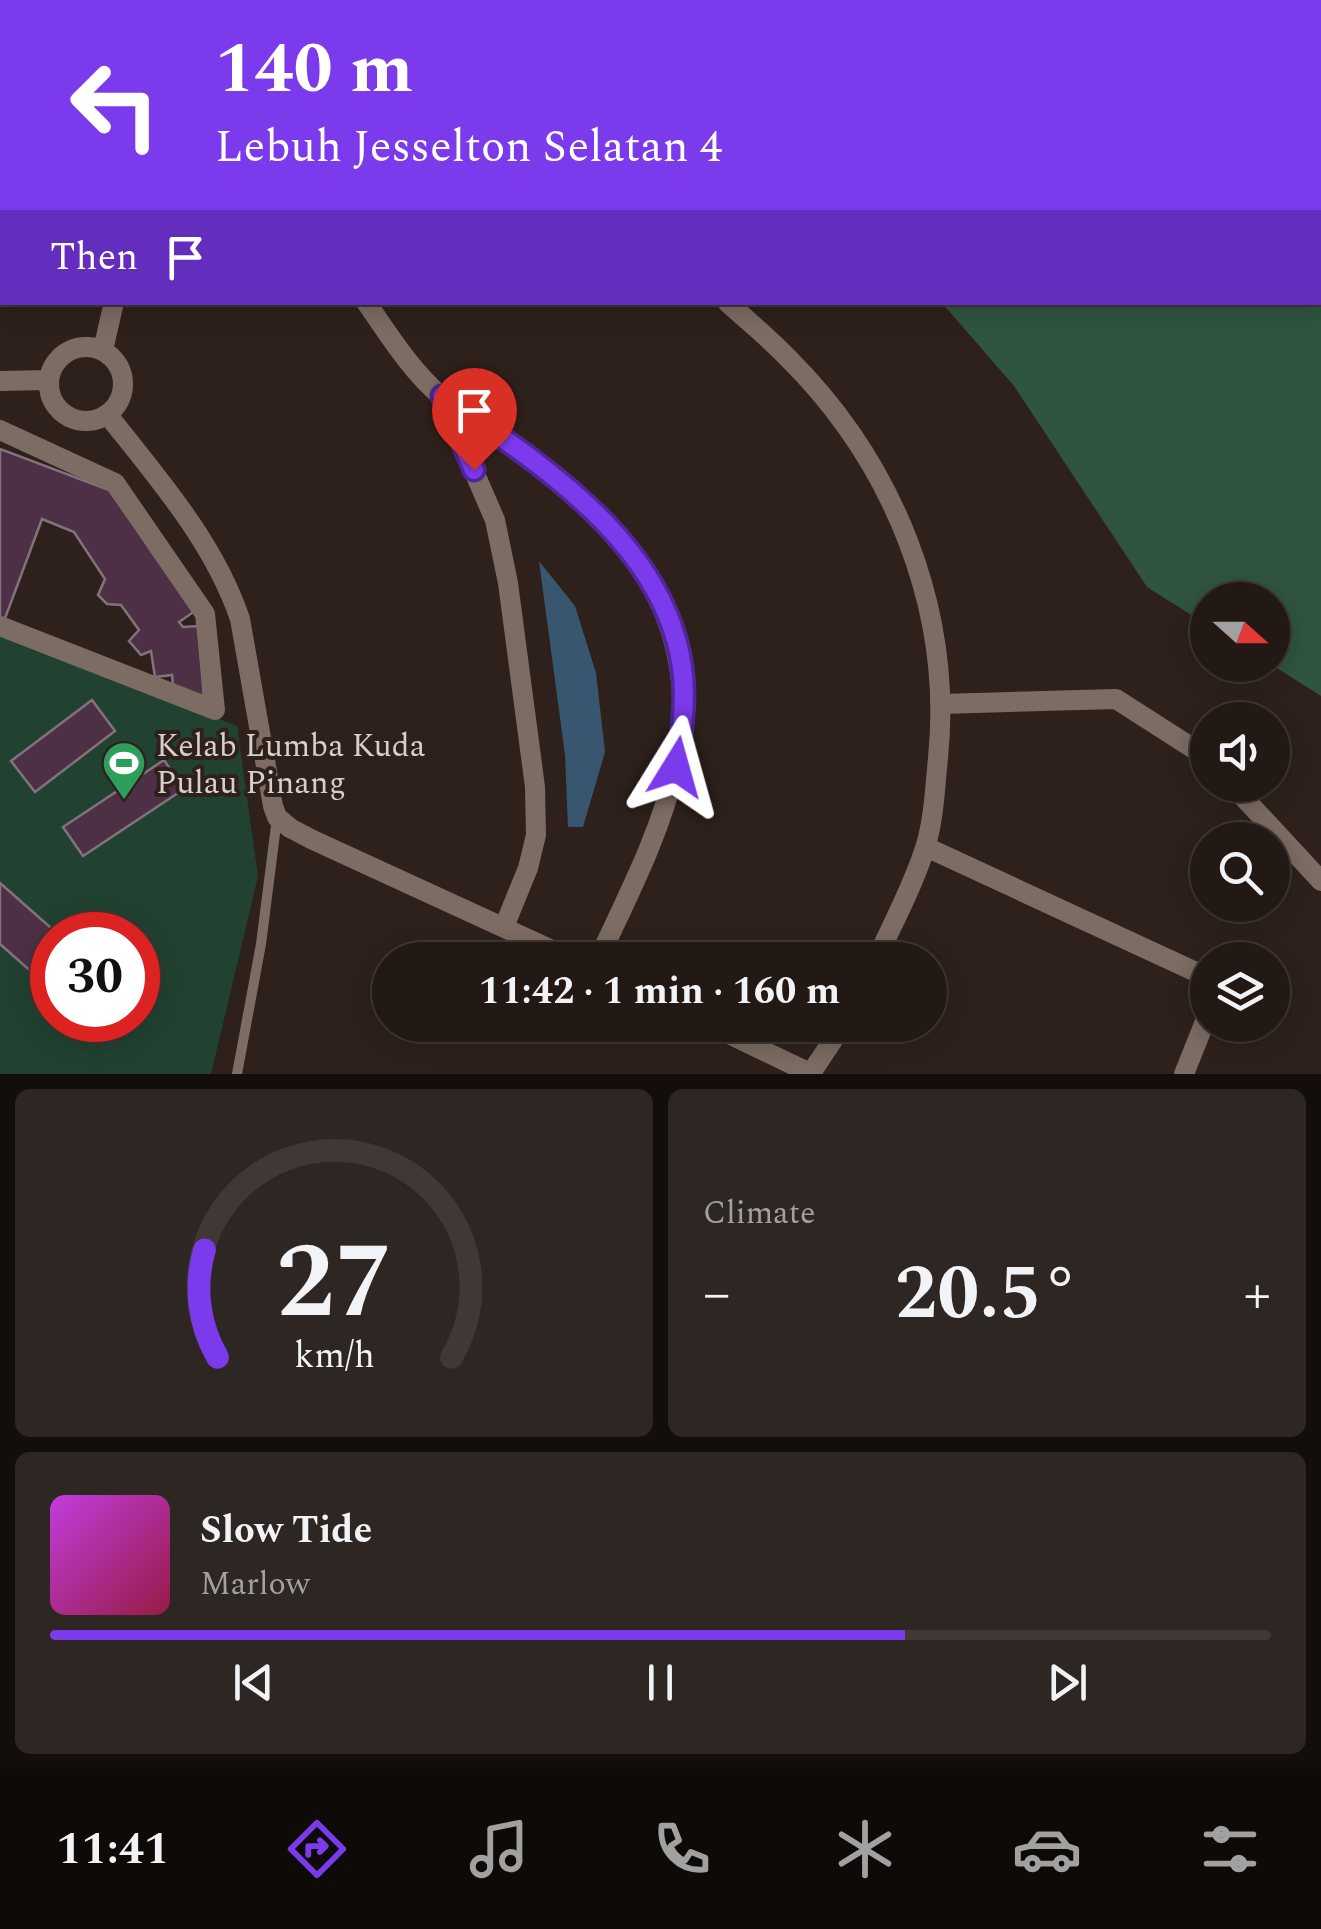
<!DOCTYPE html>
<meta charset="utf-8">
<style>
:root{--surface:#221914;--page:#2e2622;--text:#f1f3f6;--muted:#a2a0a0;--line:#3f3834;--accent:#7c3aed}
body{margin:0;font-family:Spectral,serif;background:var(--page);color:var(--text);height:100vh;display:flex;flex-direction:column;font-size:38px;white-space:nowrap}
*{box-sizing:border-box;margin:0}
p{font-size:32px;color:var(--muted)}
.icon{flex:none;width:55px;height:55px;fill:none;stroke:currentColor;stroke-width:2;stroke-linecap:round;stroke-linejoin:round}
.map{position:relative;height:1074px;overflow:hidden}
.drawer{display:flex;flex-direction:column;gap:15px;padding:15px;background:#130e0b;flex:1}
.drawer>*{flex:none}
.hud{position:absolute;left:0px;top:0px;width:1322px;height:305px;box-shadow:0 5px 25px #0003,0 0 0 2px var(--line);background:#7c3aed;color:#fff;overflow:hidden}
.needle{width:65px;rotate:111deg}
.buttons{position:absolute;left:1190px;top:582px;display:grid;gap:20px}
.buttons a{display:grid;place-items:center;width:100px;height:100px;border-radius:50%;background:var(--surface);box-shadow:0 5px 25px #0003,0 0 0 2px var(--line);font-size:50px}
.speed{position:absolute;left:30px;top:912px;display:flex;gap:20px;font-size:50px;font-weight:700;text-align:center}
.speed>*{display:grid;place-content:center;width:130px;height:130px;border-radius:50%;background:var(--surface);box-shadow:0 5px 25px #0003,0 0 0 2px var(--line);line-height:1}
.speed .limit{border:15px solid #d22;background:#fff;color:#111}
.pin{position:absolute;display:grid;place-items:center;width:85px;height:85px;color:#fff;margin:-102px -42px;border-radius:50% 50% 50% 0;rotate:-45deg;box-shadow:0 0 10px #0007}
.pin .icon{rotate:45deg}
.me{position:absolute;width:110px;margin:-55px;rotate:8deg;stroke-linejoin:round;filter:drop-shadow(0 0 8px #0008)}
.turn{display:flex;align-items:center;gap:35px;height:210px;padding:0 50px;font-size:45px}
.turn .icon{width:130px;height:130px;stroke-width:2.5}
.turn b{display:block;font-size:70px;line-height:85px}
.then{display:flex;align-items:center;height:95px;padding:0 50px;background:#0003;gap:20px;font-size:38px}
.big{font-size:75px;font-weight:700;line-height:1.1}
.drawer .widget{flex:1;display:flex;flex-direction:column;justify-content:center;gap:15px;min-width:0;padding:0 35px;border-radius:15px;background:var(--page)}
.drawer .dial{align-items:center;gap:0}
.dial svg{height:260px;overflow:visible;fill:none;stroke:var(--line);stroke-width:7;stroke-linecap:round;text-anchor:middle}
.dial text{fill:var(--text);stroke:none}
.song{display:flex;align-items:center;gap:30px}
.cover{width:120px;height:120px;border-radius:15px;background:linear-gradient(135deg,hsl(290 70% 55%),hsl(340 70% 35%))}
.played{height:10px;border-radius:5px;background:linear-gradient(90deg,var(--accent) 70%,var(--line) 70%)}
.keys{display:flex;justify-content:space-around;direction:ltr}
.heat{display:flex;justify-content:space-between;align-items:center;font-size:55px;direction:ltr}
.drawer .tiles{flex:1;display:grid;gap:15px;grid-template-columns:1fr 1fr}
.widget:last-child{grid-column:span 2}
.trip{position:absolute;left:372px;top:942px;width:575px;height:100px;border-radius:50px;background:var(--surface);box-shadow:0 5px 25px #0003,0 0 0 2px var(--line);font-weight:700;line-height:100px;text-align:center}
.dock{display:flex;height:160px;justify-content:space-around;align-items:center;background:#0e0a08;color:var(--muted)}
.dock .icon{width:70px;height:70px}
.dock .on{color:var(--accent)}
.dock b{font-size:45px;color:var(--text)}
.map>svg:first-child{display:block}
</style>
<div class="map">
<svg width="1321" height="1074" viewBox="0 0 1321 1074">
<rect width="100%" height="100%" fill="#2e211b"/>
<path fill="#224231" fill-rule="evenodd" d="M 0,634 L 237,726 L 258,876 L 211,1074 L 0,1074 ZM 52,935 L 138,935 L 138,1020 L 52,1020 Z"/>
<path fill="#2f543f" d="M 675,0 L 1321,0 L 1321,696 L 1272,665 L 1272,600 L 1208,600 L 1207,625 L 1147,587 L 1014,386 L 942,303 L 1320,302 L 1320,2 Z"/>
<path fill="#385670" d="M 539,561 L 575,606 L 596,673 L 605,752 L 583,827 L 568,827 L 565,755 Z"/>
<path fill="#4e3046" stroke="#81727c" stroke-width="2.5" d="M 0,449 L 109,490 L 195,611 L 179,622 L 183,627 L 198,626 L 204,697 L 173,685 L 172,675 L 155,677 L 151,651 L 141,655 L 129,641 L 139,630 L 121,605 L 107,604 L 98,595 L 105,579 L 74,532 L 42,519 L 4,621 L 0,619 Z
M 92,700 L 115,731 L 35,792 L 11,761 Z
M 164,760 L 184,789 L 83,856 L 63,827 Z
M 0,883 L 59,935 L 52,935 L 52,990 L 0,944 Z"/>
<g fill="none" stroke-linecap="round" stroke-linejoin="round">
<path stroke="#6c615c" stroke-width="4" stroke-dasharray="2.5 8" stroke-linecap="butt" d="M 1072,0 L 1072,2
M 1320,297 L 1321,297"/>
<path stroke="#7c6c63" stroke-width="10" d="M 237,1074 L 261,944 L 277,818"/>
<path stroke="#7c6c63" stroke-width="20" d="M 516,0 L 516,2
M 163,2 L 163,0
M 366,302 C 389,335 411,371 442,397 C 457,410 475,419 492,431 C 524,454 557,479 588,505 C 618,530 643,566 659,601 C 718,730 652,843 598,960
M 727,302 C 748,321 770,339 789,359 C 894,464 953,610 938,758 C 935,787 934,820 925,848 C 913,886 893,923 876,960
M49 384a37 37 0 1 1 74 0a37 37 0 1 1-74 0Z
M 103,350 L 114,302
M 0,381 L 49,380
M 442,398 L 495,520 L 508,583 L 535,787 L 536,835 L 528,868 L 504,927
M 107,414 C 157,477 214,542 240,619 L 273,806 L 277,817 L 290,828 L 313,840 L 574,960
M 0,430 L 115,483 L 205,614 L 215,710 L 0,626
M 941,704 L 1116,699 L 1208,758
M 1232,785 L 1321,881
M 926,847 L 1196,972 L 1203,981 L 1208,1000
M 710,1025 L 812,1074
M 811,1073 L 843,1025
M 1184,1074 L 1208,1014"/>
</g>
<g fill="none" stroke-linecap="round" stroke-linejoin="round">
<g stroke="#51269a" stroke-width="25">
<path id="route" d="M 474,470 L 442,396 C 540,464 670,545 683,676 C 686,707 681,737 676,767"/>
</g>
<use href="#route" stroke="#7c3aed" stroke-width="18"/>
</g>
<defs>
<g id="stadium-pin" transform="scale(2.25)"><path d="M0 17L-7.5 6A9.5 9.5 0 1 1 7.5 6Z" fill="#2e9e5b" stroke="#2e211b"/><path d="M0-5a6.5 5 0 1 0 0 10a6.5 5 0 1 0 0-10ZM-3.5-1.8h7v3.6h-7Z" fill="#fff"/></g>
</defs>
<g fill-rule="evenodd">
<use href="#stadium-pin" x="124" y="763"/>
</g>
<g text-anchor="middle" stroke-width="8" stroke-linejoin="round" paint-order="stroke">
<g font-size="32" fill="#d8cfcb" stroke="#2e211b" text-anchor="start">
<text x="156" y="756">Kelab Lumba Kuda<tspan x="156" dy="37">Pulau Pinang</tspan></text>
</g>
</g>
</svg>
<div class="buttons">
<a><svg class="needle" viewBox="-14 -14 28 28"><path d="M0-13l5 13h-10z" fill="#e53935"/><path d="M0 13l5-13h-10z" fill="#a2a0a0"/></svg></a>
<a><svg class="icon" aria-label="sound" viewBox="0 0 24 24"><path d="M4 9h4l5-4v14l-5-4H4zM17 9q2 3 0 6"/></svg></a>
<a><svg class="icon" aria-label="search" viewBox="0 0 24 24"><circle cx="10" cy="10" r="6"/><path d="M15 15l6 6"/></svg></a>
<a><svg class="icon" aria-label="layers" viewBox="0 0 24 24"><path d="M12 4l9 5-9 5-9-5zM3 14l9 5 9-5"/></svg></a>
</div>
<div class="speed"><div class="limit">30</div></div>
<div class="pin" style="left:474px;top:470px;background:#d93025"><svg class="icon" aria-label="arrive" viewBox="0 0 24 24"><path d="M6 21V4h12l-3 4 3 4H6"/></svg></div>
<svg class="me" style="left:676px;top:767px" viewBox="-20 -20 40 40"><path d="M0-17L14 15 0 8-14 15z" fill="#7c3aed" stroke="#fff" stroke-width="4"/></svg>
<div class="trip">11:42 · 1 min · 160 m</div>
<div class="hud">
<div class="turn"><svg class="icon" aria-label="left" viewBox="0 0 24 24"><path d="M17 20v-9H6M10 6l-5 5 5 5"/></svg><div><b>140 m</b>Lebuh Jesselton Selatan 4</div></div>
<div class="then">Then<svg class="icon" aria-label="arrive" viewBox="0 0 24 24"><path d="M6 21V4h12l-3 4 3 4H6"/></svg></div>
</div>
</div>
<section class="drawer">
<div class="tiles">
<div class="widget dial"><svg viewBox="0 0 100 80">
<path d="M14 69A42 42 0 1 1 86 69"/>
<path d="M14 69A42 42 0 0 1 10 36" stroke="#7c3aed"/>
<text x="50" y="56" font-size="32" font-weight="700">27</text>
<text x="50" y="72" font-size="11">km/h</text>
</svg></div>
<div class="widget"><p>Climate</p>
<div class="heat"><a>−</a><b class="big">20.5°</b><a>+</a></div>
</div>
<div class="widget">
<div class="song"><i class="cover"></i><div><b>Slow Tide</b><p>Marlow</p></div></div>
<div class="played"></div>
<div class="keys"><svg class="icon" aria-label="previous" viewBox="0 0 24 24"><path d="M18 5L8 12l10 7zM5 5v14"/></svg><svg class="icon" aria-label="pause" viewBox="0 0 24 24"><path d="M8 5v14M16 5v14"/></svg><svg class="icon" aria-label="next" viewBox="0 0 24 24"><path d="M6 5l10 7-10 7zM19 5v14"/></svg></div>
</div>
</div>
</section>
<nav class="dock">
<b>11:41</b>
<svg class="icon on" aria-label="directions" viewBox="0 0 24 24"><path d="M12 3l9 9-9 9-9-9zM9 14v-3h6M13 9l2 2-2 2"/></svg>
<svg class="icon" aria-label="music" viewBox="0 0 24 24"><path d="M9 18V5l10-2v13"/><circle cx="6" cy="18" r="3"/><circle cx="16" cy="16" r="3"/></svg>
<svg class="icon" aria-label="phone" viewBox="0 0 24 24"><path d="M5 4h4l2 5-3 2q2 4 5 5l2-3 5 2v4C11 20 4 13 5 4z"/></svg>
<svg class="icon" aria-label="climate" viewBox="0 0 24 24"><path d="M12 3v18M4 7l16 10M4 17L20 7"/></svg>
<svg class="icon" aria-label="car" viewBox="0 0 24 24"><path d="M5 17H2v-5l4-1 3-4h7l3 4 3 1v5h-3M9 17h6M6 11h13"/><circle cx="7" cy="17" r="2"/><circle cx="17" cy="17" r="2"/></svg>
<svg class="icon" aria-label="filters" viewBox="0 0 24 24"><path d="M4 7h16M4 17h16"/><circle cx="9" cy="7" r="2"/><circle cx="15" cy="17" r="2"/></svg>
</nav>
